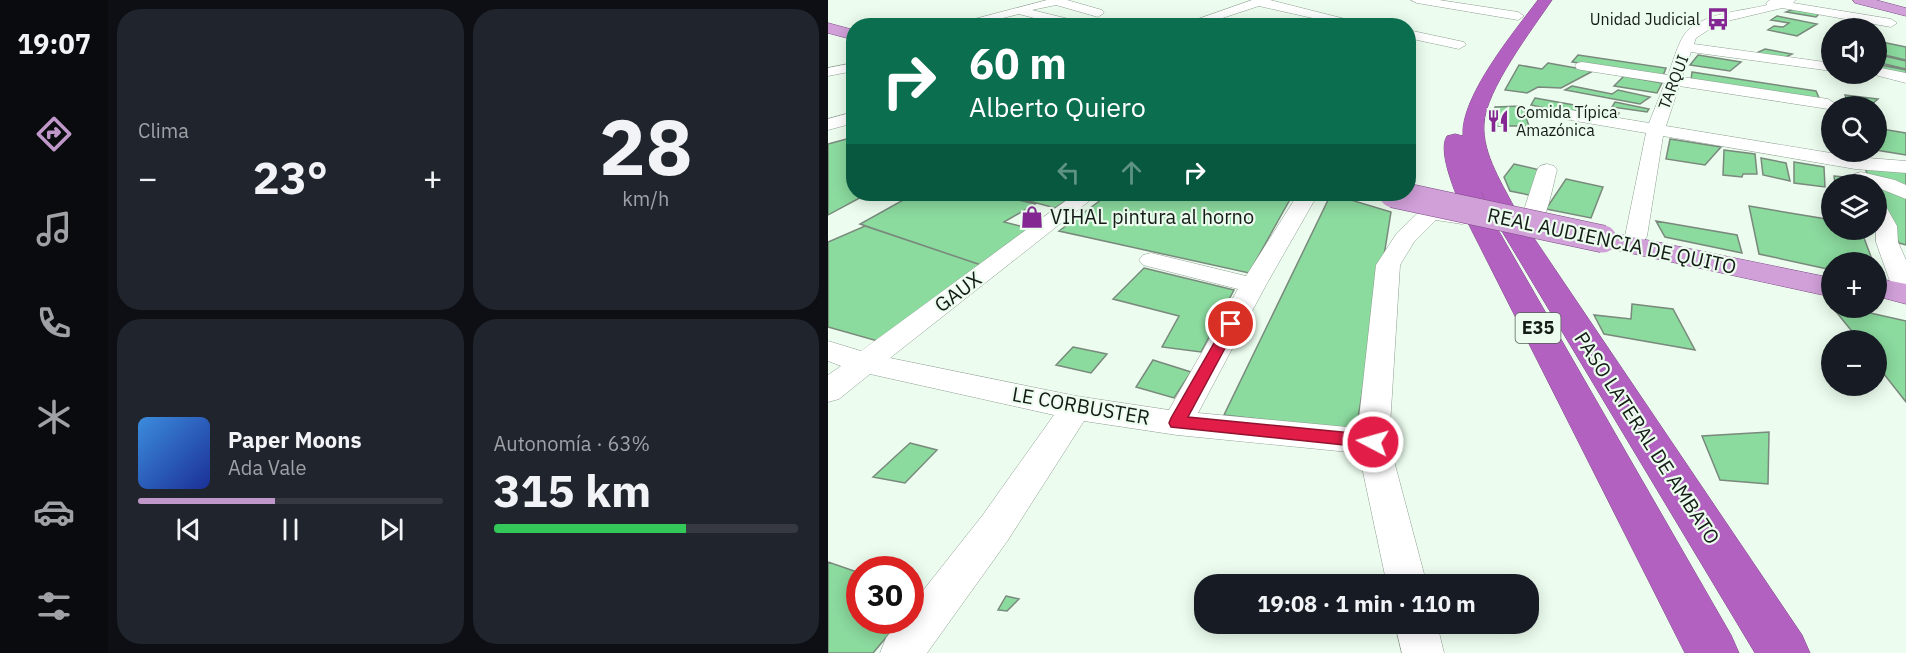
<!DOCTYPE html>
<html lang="es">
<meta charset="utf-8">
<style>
:root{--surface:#171b24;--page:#20242c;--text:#f1f3f6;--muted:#9ea1a6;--line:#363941;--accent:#c097c9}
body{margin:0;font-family:"IBM Plex Sans",sans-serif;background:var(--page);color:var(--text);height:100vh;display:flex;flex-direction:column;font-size:22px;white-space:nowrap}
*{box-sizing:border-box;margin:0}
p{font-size:20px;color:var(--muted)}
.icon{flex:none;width:33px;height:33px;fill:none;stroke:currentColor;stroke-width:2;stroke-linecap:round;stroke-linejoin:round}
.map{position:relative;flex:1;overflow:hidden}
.drawer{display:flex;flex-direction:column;gap:9px;padding:9px;background:#0d0f14;width:720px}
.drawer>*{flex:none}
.banner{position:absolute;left:18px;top:18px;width:570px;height:183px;border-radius:24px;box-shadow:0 3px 15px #0003;background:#0b6e4f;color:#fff;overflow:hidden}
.buttons{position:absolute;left:993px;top:18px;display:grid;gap:12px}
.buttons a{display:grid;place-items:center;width:66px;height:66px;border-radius:50%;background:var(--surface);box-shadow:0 3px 15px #0003;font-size:30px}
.speed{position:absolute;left:18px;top:556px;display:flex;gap:12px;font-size:30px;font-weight:700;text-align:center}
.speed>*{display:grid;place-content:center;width:78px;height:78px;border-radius:50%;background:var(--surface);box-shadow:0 3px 15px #0003;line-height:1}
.speed .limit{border:9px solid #d22;background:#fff;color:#111}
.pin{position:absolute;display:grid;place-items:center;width:51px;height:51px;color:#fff;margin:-26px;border:3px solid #fff;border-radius:50%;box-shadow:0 2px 6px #0007}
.me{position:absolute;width:66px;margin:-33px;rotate:276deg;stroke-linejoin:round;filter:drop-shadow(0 0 4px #0008)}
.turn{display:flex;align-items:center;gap:21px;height:126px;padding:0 24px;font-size:27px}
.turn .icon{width:78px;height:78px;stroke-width:2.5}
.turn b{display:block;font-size:42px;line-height:51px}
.lanes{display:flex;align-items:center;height:57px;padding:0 24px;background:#0003;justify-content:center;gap:30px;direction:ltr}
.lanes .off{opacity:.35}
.big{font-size:45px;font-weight:800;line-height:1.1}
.drawer .widget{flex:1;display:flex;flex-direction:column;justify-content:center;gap:9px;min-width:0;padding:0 21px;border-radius:24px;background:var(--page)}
.drawer .dial{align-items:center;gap:0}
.dial b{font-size:78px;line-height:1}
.song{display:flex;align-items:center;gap:18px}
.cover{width:72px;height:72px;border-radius:9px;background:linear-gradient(135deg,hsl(210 70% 55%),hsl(230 70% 35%))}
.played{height:6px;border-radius:3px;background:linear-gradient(90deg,var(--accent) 45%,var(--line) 45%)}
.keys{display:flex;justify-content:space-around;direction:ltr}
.heat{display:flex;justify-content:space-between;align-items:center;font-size:33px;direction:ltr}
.charge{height:9px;border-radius:4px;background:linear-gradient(90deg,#34c759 63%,var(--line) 0)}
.drawer .tiles{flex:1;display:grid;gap:9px;grid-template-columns:repeat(2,1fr)}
.trip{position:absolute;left:366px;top:574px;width:345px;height:60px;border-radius:24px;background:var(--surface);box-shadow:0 3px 15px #0003;font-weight:800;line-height:60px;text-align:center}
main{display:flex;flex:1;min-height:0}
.menu{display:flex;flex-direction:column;width:108px;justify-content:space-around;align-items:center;background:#090b0e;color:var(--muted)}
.menu .icon{width:42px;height:42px}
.menu .current{color:var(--accent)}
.menu b{font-size:27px;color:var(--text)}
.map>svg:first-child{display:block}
</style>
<main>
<nav class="menu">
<b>19:07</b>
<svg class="icon current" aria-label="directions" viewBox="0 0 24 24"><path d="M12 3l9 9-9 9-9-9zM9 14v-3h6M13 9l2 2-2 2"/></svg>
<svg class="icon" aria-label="music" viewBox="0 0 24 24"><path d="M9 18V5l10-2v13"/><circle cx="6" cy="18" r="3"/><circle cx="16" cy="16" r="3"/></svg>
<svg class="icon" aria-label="phone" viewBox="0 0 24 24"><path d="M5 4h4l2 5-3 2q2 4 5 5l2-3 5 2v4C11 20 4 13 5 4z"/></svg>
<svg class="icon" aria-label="climate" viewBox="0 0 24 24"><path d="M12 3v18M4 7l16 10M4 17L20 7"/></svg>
<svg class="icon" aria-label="car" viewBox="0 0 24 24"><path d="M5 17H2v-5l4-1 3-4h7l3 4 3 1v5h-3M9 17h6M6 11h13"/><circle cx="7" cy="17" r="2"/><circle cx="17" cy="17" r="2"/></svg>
<svg class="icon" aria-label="filters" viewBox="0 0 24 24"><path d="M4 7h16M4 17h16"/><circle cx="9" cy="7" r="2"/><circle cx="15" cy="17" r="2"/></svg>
</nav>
<section class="drawer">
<div class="tiles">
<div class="widget"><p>Clima</p>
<div class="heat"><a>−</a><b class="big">23°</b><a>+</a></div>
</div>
<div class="widget dial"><b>28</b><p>km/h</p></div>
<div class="widget">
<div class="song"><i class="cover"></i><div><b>Paper Moons</b><p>Ada Vale</p></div></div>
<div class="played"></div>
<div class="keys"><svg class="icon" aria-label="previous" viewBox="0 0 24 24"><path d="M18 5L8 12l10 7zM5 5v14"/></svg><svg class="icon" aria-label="pause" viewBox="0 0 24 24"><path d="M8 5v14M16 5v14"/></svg><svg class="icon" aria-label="next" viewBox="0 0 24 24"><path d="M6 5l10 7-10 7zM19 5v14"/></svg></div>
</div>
<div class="widget"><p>Autonomía · 63%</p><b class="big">315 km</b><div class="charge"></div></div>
</div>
</section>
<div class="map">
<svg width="1078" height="653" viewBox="0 0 1078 653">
<rect width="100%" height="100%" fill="#ecfdef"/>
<path fill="#8bda9e" stroke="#79897c" stroke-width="1.5" d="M 966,9 L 992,13 L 988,17 L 958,12 Z
M 949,16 L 989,24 L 969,36 L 940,30 L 946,26 L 955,27 L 961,23 L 943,20 Z
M 1054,42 L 1078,47 L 1078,60 L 1048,53 L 1048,46 Z
M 937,49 L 964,54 L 954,59 L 924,55 Z
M 1048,54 L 1078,61 L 1078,69 L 1048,62 Z
M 750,55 L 838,68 L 835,76 L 744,62 Z
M 870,55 L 913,62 L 902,71 L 862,65 Z
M 720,63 L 765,71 L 733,88 L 710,87 L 699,93 L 677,90 L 691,65 L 714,69 Z
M 1048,64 L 1078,70 L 1078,75 L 1048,70 Z
M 864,72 L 988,91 L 992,100 L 863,80 Z
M 796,76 L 834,83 L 829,93 L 786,86 Z
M 744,86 L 784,94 L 790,90 L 822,97 L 812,104 L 737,90 Z
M 1017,95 L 1050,99 L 1044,104 L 1019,101 Z
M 707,98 L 752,106 L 745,114 L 703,105 Z
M 787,102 L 821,109 L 819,112 L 784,107 Z
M 694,106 L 701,126 L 666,126 L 667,107 Z
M 769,108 L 791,113 L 787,122 L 761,117 Z
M 1048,128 L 1078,133 L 1078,155 L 1048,150 Z
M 26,137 L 26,194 L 39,194 L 0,215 L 0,144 Z
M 842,139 L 893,147 L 877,165 L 838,159 Z
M 896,150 L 927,154 L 929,174 L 915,174 L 914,177 L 895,175 Z
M 933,158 L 958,163 L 962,181 L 935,175 Z
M 966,162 L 996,167 L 997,187 L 966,183 Z
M 686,164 L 712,170 L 706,196 L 682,191 L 676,177 Z
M 1037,168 L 1078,172 L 1078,245 L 1071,243 L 1048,197 L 1048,184 L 1043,184 Z
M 1006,176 L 1016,177 L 1020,184 L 1007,184 Z
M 738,179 L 775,187 L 763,218 L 718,209 Z
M 86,194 L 166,194 L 207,204 L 176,222 L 204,229 L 156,266 L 32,224 Z
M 175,194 L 248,194 L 227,208 Z
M 281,194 L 465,194 L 421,273 L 231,231 Z
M 503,194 L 563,212 L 528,431 L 396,415 Z
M 921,206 L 1004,220 L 1004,230 L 1033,230 L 1045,262 L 1004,262 L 1004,270 L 931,254 Z
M 828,221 L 909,235 L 914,253 L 837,237 Z
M 37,226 L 156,266 L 53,342 L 0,327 L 0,242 Z
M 316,268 L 406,290 L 373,352 L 334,347 L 351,316 L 285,299 Z
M 804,304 L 845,309 L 867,350 L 776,334 L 766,315 L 803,319 Z
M 1005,308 L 1020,308 L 1078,321 L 1078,402 L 1048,364 L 1048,340 L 1031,340 Z
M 245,347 L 279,354 L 263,373 L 228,365 Z
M 325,360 L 363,372 L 346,398 L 308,387 Z
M 941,432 L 940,484 L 892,480 L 874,436 Z
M 82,443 L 109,450 L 77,483 L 45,477 Z
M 0,562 L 32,573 L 32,621 L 72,621 L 45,653 L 0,653 Z
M 178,596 L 191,599 L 179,611 L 170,610 Z"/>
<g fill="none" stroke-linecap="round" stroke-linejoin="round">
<g stroke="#8f9e92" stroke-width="1">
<path id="minor" d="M 219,0 L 239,0 L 274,10 L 276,13 L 270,17 L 228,5 L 204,10 L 245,20 L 246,26 L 236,26 L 191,14 L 143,26 L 120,26 Z
M 424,0 L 442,0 L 545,26 L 520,26 L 431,6 L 370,26 L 350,26 Z
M 583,0 L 611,0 L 690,12 L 696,16 L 690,20 L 589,3 Z
M 968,0 L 965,3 L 1063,19 L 1069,23 L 1063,27 L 954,8 L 891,23 L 868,38 L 866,44 L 1004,63 L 1004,71 L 863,52 L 854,77 L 1000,99 L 1008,104 L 1000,109 L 851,86 L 838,126 L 1027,157 L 1078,161 L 1078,173 L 1027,169 L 835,136 L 819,236 L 816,241 L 808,243 L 800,241 L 797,236 L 818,133 L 730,118 L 722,113 L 730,108 L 821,123 L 837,83 L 754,70 L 749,69 L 747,66 L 749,63 L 754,62 L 840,75 C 845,62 849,46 856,35 C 871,13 916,11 939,5 L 938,3 L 942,0 Z
M 580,30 L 636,42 L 638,45 L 631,49 L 580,38 Z
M 26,63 L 26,71 L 0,76 L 0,68 Z
M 1048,67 L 1078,73 L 1078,83 L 1043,74 L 1048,74 Z
M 26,112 L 26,123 L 0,130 L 0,119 Z
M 719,164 L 726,166 L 729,170 C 722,194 717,249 682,240 L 679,235 L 691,225 L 709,170 L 712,166 Z
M 1033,172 L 1067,180 L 1078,185 L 1078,199 L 1048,187 L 1048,184 L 1026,182 L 1023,178 L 1026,174 Z
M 247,194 L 270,194 L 62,358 L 248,396 L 341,410 L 410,289 L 315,265 L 311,260 L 315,255 L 323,253 L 418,276 L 470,194 L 490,194 L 438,285 L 370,413 L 530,428 L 548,265 L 569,233 L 594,209 L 611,207 L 642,212 L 645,217 L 642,222 L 634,224 L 608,220 L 586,242 L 572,265 L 561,442 L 599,585 L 559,585 L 531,453 L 349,435 L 256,421 L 180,540 L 99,653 L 52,653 L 58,638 L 71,621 L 82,621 L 82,607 L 154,516 L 226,415 L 42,374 L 11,399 L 0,402 L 0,375 L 13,366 L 0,361 L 0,341 L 33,351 Z
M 1048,202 L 1056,203 L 1069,226 L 1070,242 L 1078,260 L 1078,298 L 1069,295 L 1065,290 L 1048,242 Z
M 567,624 L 609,624 L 616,653 L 574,653 Z"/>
</g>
<g stroke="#7c4884" stroke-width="1">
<path id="major" d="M 1025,0 L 1048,0 L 1078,8 L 1078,16 L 1027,3 Z
M 0,23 L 26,30 L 26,40 L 0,33 Z
M 775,231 L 1004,278 L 1004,297 L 765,245 L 761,239 L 765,233 Z
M 1048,278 L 1078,284 L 1078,304 L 1048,296 Z"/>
</g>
<g stroke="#7c4884" stroke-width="1">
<path id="highway" d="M 710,0 L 724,0 C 705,28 657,91 656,124 C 654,155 676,186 689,213 L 974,635 L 982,653 L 927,653 L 663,213 L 651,187 L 665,221 L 903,635 L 911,653 L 857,653 L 639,221 C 632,203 608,153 619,136 L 627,134 L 635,136 C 632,97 686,32 710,0 Z"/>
</g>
<use href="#minor" fill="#fff" fill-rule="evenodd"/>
<use href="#major" fill="#d1a0d9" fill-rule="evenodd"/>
<use href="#highway" fill="#b361c0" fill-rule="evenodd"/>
<g stroke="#7c4884" stroke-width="28" stroke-linecap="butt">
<path id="major-bridge" d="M 565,194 L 775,239"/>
</g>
<use href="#major-bridge" stroke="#d1a0d9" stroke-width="27"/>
</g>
<path fill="#e11d48" stroke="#92132f" stroke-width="1.5" d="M 403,320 L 410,324 L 360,417 L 545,435 L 551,437 L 553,442 L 551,446 L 545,448 L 343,427 L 341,423 L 343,418 L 397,324 Z"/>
<defs>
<g id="bus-bare" transform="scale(1.8)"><path d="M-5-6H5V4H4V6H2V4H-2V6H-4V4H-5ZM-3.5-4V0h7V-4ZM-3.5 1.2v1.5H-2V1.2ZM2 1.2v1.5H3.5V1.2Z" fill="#842793" stroke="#ecfdef" stroke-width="2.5" paint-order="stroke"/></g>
<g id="restaurant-bare" transform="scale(1.8)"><path d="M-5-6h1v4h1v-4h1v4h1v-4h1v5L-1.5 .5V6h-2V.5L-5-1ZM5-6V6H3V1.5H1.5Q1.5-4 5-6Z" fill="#842793" stroke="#ecfdef" stroke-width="2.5" paint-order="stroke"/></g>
<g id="shop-bare" transform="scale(1.8)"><path d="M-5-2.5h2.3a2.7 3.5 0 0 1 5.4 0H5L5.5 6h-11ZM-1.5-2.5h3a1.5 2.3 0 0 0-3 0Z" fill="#842793" stroke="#ecfdef" stroke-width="2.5" paint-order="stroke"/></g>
</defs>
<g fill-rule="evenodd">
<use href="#bus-bare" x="890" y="19"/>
<use href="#restaurant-bare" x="670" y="121"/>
<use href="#shop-bare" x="204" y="217"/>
</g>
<g text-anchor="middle" stroke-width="4.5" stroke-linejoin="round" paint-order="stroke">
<g font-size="16" fill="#151b16" stroke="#ecfdef" text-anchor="end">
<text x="872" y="25">Unidad Judicial</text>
<text x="688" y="118" text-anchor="start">Comida Típica<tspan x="688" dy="18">Amazónica</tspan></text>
</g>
<g font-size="16" fill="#151b16" stroke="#ecfdef">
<text transform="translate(845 82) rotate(-69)" y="6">TARQUI</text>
</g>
<rect fill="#ecfdef" stroke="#565f57" stroke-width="1.5" x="687.5" y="313" width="45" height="30" rx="4.5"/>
<g font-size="18" font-weight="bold" fill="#151b16">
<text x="710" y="334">E35</text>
</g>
<g font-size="20" fill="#151b16" stroke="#ecfdef" text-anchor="start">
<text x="222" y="224">VIHAL pintura al horno</text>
</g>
<g font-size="20" fill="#151b16" stroke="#ecfdef">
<text transform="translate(784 241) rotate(12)" y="7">REAL AUDIENCIA DE QUITO</text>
<text transform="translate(130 292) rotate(-37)" y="7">GAUX</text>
<text transform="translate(253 406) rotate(10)" y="7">LE CORBUSTER</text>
<text transform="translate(819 438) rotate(57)" y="7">PASO LATERAL DE AMBATO</text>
</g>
</g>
</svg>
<div class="buttons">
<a><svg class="icon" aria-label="sound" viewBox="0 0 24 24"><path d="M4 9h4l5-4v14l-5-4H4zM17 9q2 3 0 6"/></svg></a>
<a><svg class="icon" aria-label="search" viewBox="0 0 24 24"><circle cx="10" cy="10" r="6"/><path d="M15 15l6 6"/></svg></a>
<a><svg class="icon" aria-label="layers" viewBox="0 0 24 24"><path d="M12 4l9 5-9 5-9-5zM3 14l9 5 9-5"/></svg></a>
<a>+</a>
<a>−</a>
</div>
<div class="speed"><div class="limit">30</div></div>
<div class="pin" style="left:403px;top:324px;background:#d93025"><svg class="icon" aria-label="arrive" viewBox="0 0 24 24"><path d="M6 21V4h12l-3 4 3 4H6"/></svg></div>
<svg class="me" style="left:545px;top:442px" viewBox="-20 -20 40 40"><circle r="17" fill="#e11d48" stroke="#fff" stroke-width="3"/><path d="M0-11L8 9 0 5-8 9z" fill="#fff"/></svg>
<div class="trip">19:08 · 1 min · 110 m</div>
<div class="banner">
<div class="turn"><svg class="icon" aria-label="right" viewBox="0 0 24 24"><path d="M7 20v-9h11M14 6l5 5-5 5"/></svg><div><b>60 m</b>Alberto Quiero</div></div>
<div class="lanes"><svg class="icon off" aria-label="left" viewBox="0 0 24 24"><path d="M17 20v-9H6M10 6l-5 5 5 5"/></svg><svg class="icon off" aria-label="ahead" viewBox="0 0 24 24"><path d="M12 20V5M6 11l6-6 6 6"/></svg><svg class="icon" aria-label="right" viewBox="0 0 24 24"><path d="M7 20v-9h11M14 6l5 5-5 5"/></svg></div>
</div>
</div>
</main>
